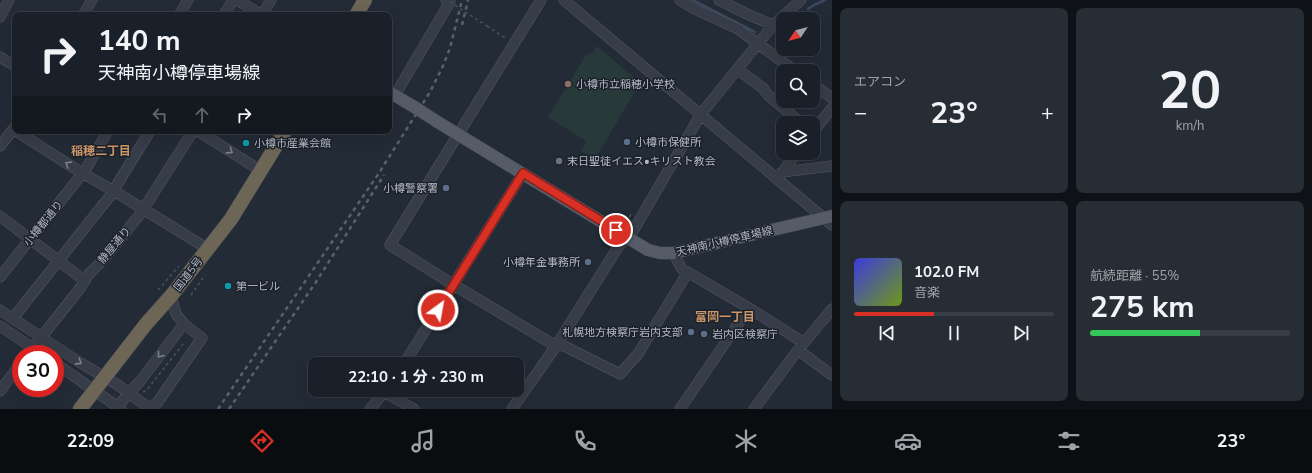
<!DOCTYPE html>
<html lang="ja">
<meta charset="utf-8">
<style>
:root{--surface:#1a2029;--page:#272d35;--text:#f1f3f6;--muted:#9fa3a8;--line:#383e46;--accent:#d93025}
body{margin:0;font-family:"Nunito Sans","Noto Sans JP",sans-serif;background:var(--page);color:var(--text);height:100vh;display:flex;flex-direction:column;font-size:15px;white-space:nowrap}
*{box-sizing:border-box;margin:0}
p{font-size:13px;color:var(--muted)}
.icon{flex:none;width:22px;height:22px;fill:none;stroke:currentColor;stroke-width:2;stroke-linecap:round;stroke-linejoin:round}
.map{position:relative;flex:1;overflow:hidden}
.details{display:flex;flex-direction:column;gap:8px;padding:8px;background:#0e1217;width:480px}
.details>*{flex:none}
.top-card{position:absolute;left:12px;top:12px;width:380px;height:122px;border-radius:8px;box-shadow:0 4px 16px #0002,0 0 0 1px var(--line);background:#1a2029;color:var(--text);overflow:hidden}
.needle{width:26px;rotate:235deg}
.controls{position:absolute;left:776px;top:12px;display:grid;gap:8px}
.controls a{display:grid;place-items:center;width:44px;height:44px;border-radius:8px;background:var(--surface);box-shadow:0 4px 16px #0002,0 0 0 1px var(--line);font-size:20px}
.speed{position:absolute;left:12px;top:345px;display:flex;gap:8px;font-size:20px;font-weight:700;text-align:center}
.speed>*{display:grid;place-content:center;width:52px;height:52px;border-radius:50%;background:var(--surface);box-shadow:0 4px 16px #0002,0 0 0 1px var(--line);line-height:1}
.speed .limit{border:6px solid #d22;background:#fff;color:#111}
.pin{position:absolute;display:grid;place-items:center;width:34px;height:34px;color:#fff;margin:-17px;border:2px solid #fff;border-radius:50%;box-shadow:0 1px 4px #0007}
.me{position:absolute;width:44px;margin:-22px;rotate:32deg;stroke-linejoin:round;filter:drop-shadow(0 0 3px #0008)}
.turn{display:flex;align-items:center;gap:14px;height:84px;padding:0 20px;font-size:18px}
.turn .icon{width:52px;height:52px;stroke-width:2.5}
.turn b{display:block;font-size:28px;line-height:34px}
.lanes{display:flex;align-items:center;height:38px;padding:0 20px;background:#0003;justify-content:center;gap:20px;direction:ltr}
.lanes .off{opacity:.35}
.big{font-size:30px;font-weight:700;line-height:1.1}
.details .tile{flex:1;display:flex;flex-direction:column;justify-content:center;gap:6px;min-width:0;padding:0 14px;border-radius:8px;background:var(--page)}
.details .dial{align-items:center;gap:0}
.dial b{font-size:52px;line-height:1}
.song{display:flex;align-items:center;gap:12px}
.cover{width:48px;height:48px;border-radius:6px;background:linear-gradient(135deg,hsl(240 70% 55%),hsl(80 70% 35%))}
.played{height:4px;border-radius:2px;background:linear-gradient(90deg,var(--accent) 40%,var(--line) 40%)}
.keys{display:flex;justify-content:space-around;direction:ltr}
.heat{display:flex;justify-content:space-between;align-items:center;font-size:22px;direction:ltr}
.charge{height:6px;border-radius:3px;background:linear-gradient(90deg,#34c759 55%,var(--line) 0)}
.details .tiles{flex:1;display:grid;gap:8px;grid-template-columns:repeat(2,1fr)}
.trip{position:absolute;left:308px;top:357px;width:216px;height:40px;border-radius:8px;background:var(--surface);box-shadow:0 4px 16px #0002,0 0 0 1px var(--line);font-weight:700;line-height:40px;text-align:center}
.tab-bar{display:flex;height:64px;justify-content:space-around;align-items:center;background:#0a0d10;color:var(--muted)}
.tab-bar .icon{width:28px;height:28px}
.tab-bar .on{color:var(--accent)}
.tab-bar b{font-size:18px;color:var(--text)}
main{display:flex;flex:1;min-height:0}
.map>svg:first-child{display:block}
</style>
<main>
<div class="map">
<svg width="832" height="409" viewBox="0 0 832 409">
<rect width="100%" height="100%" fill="#232b37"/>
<path fill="#28393a" d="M 597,46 L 640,83 L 595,159 L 581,151 L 586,141 L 548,117 L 586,55 L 593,52 Z"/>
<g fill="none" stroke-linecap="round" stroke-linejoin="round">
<path stroke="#3a485f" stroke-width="2.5" d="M 693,0 L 755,32
M 808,9 L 814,5 L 825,0"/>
<g stroke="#525862" stroke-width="11">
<path id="minor" d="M 237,0 L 262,15
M 541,0 L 390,245 L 454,285 L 556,346
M 564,0 L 832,225
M 680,0 L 695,9 L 738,29 L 795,71
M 719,0 L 749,15 L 773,25
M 83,15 L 92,0
M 179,15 L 188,0
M 224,15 L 233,0
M 262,15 L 271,0
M 0,17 L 9,0
M 0,57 L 15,66
M 737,69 L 763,88 L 768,95 L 801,123
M 813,84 L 832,98
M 395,95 L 450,2 L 446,0
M 16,131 L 82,173 L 114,191 L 208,249
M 198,131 L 261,171
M 813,132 L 832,108
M 0,146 L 15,127
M 782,172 L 832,166
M 780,175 L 797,153
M 0,216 L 85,281
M 673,253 L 682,269 L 749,308 L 804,343
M 0,277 L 86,169 L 108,131
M 0,310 L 79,362 L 118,385 L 149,408
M 13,318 L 110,196 L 150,131
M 0,326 L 42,354
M 558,343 L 620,374 L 638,354 L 688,272
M 798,350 L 832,375
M 28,354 L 81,287 L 88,275 L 103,260 L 141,213 L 193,131
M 55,363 L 121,409
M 404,364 L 523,173
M 0,391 L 21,363
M 384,392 L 414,409
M 117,407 L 141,380 L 184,324
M 148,409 L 157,403 L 202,338 L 184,324 L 176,314 L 171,296
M 370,409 L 386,390
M 512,409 L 556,346 L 620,244 L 629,238 L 701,114 L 773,25 L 801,0
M 680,409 L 749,308
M 754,409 L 798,350 L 832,309"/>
</g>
<g stroke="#404651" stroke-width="13">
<path id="major" d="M 389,92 L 416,108
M 436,121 L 648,250 L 660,253 L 673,253 L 832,216"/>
</g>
<g stroke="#424852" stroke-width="15">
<path id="highway" d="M 356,15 L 365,0
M 80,409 L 146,324 L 171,296 L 231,219 L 285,131"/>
</g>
<path stroke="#455458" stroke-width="1.5" stroke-dasharray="3 3" stroke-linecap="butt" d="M 487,26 L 507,39
M 626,222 L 632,213 L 633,214
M 610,244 L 608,242 L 610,240 L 611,240
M 158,290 L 179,266
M 191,295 L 205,275
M 143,392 L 146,391 L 183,344"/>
<use href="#minor" stroke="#373d48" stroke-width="10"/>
<use href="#major" stroke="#555c68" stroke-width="12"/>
<use href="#highway" stroke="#6d6555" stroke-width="14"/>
<path stroke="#59616e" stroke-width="2.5" stroke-dasharray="4 4" stroke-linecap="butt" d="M 462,25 L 468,0
M 218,409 L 379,173 L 430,92 L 443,66 L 450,48 L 462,0
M 229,409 L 316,282 L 384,175"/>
<g stroke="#404651" stroke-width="13" stroke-linecap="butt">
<path id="major-bridge" d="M 416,108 L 436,121"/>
</g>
<path stroke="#455458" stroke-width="1.5" stroke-dasharray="3 3" stroke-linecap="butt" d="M 450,2 L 487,26
M 612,241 L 630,220"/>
<use href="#major-bridge" stroke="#555c68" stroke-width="12"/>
</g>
<defs><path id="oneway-chevron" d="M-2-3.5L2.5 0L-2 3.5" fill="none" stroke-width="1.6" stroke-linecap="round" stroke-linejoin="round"/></defs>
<g stroke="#7b818c">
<use href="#oneway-chevron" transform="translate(230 151) rotate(33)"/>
<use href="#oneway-chevron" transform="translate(68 164) rotate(-148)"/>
<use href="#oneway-chevron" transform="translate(160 355) rotate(128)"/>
<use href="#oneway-chevron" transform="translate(79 362) rotate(33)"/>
</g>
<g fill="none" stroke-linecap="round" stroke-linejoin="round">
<g stroke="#8d1f18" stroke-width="10">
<path id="route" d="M 438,310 L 523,173 L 616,230"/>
</g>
<use href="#route" stroke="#d93025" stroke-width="7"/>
</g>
<circle fill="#8d6e63" stroke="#1c222c" stroke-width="1.5" cx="568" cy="84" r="4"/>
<g fill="#5c6f8a" stroke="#1c222c" stroke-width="1.5">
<circle cx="627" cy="142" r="4"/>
<circle cx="446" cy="188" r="4"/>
<circle cx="588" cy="262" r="4"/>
<circle cx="691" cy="332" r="4"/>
<circle cx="704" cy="334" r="4"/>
</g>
<g fill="#0f9aa8" stroke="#1c222c" stroke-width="1.5">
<circle cx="246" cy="143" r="4"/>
<circle cx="228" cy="286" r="4"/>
</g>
<circle fill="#6b7280" stroke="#1c222c" stroke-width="1.5" cx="559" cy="161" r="4"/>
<g text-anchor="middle" stroke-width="3" stroke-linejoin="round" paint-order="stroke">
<g font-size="11" fill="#b2b8c4" stroke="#1c222c" text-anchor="start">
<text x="576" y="88">小樽市立稲穂小学校</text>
<text x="635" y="146">小樽市保健所</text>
<text x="254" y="147">小樽市産業会館</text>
<text x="567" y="165">末日聖徒イエス•キリスト教会</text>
<text x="438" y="192" text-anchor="end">小樽警察署</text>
<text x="580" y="266" text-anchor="end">小樽年金事務所</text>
<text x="236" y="290">第一ビル</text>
<text x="683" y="336" text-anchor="end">札幌地方検察庁岩内支部</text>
<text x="712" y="338">岩内区検察庁</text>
</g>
<g font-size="11" fill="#b2b8c4" stroke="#1c222c">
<text transform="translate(43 223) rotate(-51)" y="4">小樽都通り</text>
<text transform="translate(724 241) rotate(-13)" y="4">天神南小樽停車場線</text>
<text transform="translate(114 245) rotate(-50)" y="4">静屋通り</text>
<text transform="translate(188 274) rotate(-52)" y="4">国道5号</text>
</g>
<g font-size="12" font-weight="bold" fill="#c99768" stroke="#1c222c">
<text x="101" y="155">稲穂二丁目</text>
<text x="725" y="321">富岡一丁目</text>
</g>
</g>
</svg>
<div class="controls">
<a><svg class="needle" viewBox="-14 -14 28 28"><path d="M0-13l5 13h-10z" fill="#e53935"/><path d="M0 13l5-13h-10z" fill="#9fa3a8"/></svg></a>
<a><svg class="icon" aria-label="search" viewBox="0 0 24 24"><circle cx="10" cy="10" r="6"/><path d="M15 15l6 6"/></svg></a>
<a><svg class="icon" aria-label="layers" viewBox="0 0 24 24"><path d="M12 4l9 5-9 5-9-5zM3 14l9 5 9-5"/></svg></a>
</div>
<div class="speed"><div class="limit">30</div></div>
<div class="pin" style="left:616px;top:230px;background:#d93025"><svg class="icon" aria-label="arrive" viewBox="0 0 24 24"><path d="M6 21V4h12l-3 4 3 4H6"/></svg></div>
<svg class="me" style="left:438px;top:310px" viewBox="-20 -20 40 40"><circle r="17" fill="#d93025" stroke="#fff" stroke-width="3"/><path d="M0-11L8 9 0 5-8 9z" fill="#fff"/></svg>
<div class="trip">22:10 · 1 分 · 230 m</div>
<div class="top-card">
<div class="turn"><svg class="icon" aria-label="right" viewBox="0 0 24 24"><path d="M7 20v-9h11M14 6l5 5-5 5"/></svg><div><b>140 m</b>天神南小樽停車場線</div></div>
<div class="lanes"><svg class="icon off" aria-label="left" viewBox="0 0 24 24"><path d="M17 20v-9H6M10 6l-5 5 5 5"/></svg><svg class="icon off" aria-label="ahead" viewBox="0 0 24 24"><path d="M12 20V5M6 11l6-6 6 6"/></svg><svg class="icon" aria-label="right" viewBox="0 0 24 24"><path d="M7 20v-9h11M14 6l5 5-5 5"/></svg></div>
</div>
</div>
<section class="details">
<div class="tiles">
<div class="tile"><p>エアコン</p>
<div class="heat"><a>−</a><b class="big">23°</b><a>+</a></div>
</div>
<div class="tile dial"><b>20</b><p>km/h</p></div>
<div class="tile">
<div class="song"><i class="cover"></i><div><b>102.0 FM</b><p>音楽</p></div></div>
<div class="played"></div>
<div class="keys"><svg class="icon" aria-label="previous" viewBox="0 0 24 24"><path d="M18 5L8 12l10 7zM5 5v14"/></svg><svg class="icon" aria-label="pause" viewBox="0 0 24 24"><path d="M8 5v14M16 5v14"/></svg><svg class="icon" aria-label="next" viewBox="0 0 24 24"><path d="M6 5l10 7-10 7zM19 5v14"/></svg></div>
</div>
<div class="tile"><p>航続距離 · 55%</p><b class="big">275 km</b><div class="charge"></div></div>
</div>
</section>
</main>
<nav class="tab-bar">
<b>22:09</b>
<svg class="icon on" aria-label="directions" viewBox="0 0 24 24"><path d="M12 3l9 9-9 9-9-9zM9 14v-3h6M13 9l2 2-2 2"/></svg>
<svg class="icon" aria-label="music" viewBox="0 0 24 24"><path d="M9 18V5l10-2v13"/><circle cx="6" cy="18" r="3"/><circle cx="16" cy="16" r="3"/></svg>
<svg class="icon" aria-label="phone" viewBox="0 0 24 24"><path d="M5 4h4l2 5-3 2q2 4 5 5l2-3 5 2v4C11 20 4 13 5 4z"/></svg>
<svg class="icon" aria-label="climate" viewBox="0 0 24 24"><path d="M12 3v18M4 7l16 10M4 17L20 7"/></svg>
<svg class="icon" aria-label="car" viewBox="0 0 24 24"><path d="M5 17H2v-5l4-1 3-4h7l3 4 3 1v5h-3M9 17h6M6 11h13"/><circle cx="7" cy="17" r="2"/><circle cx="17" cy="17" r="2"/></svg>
<svg class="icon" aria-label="filters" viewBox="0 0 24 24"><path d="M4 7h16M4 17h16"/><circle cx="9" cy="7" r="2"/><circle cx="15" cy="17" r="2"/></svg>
<b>23°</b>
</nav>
